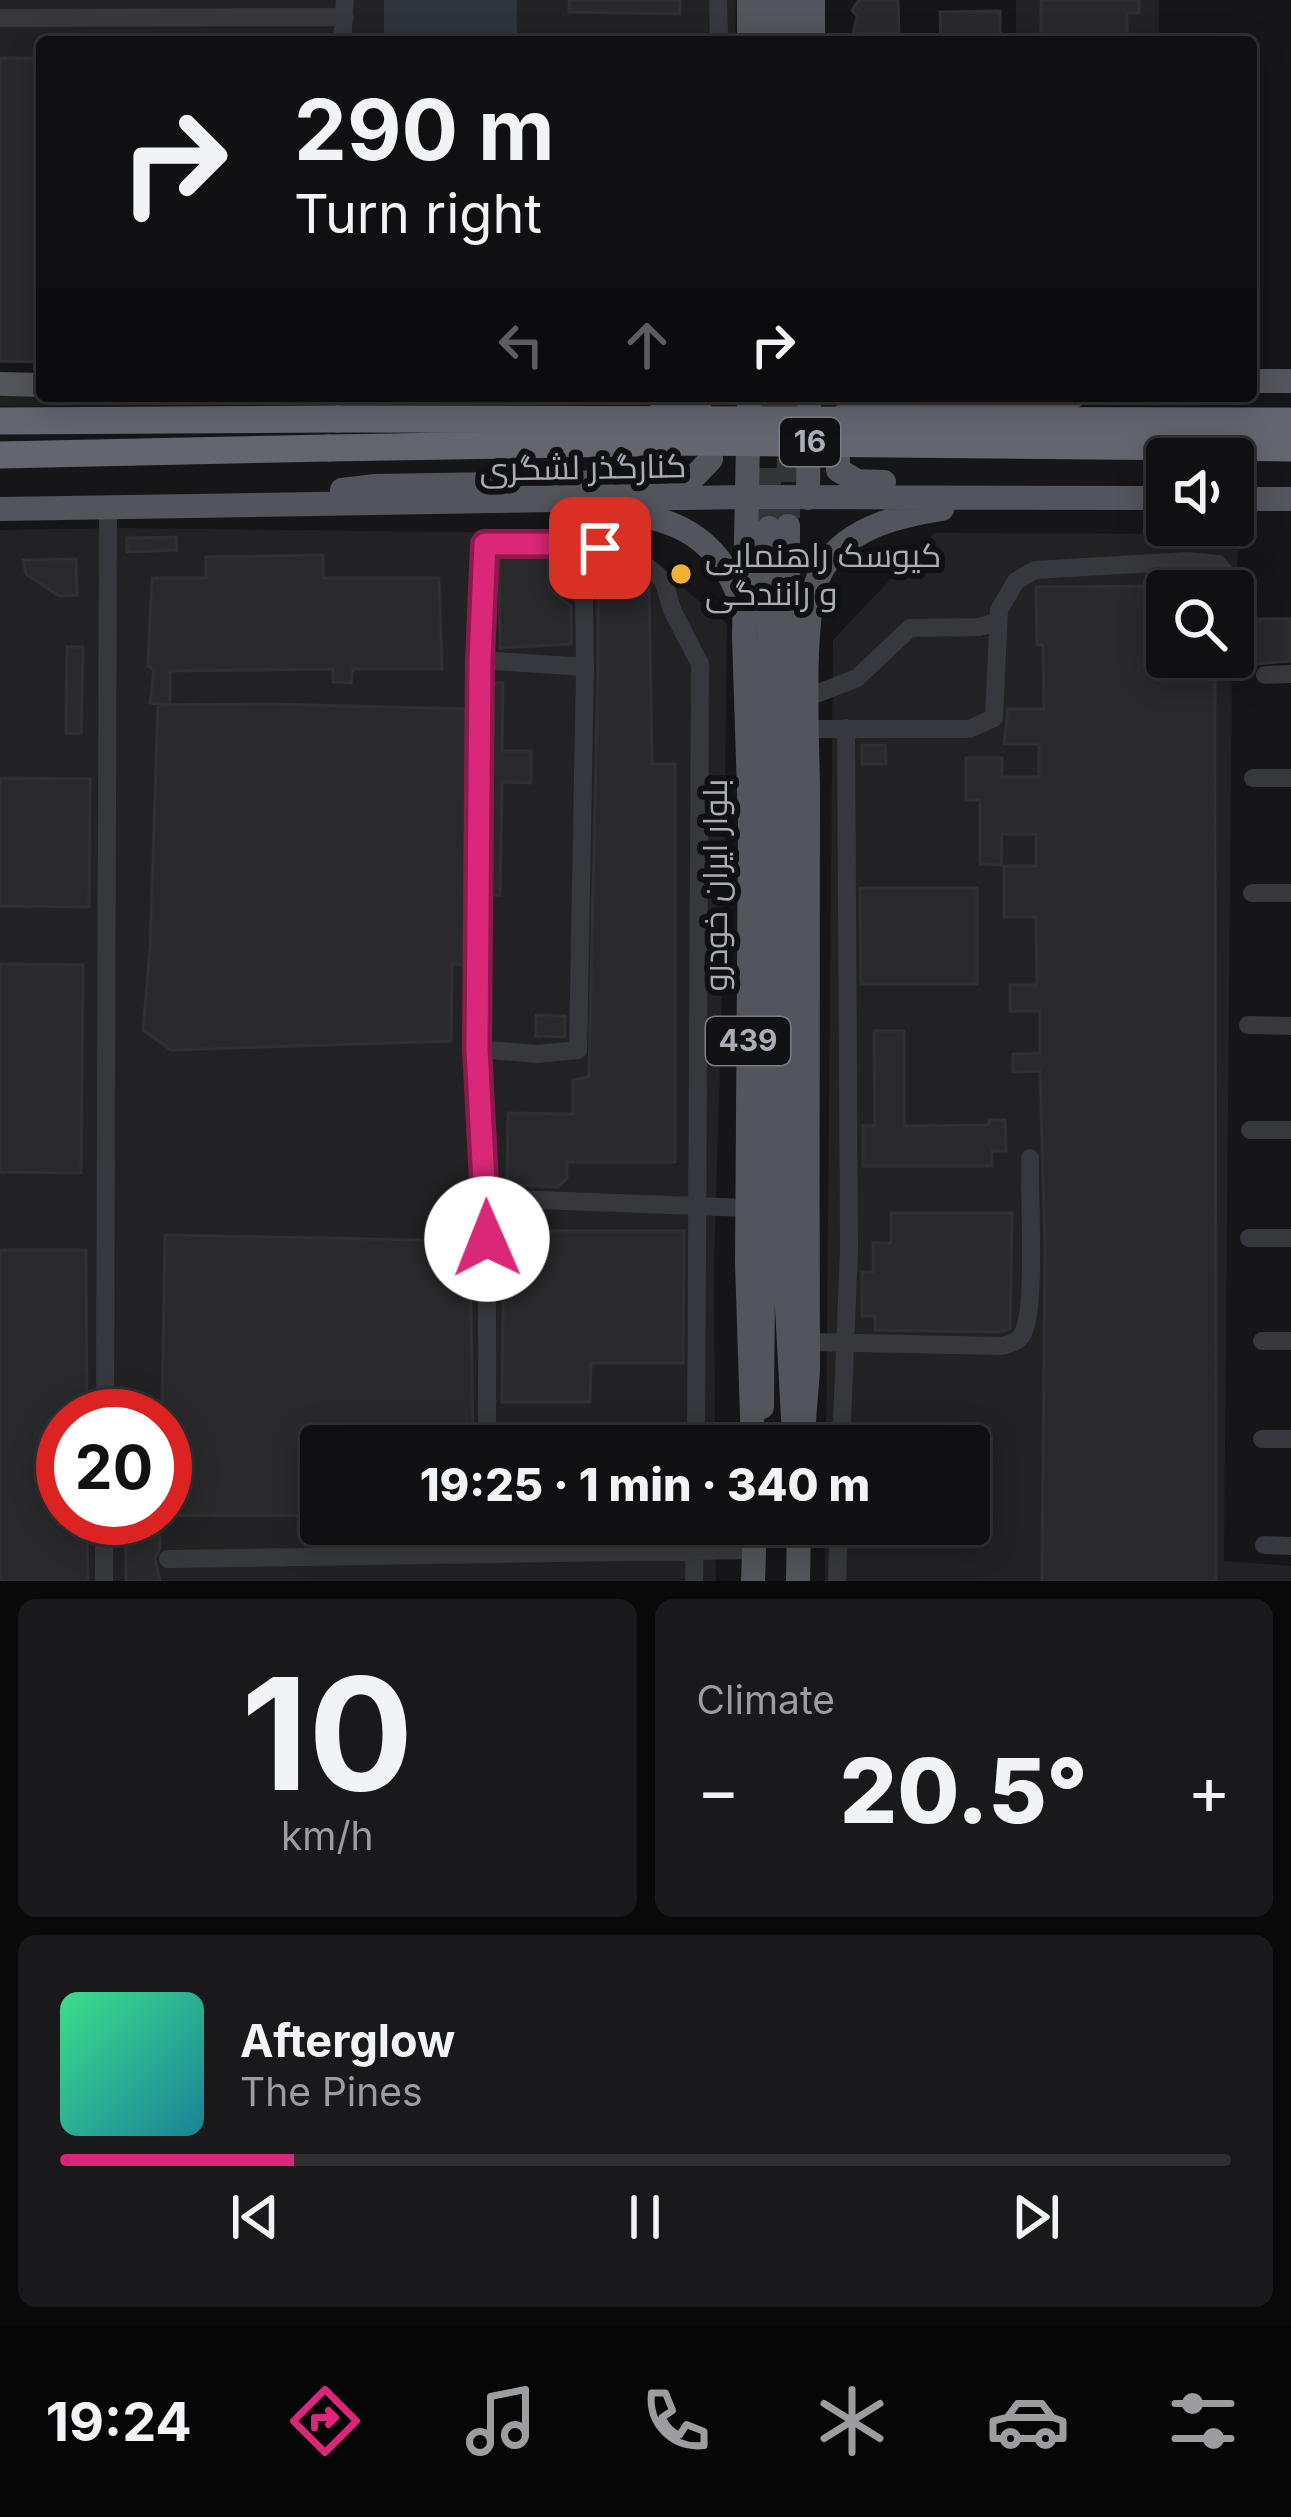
<!DOCTYPE html>
<meta charset="utf-8">
<style>
:root{--surface:#101012;--page:#19191b;--text:#f1f3f6;--muted:#9c9d9f;--line:#303032;--accent:#db2777}
body{margin:0;font-family:Inter,Cairo,sans-serif;background:var(--page);color:var(--text);height:100vh;display:flex;flex-direction:column;font-size:45px;white-space:nowrap}
*{box-sizing:border-box;margin:0}
p{font-size:39px;color:var(--muted)}
.icon{flex:none;width:66px;height:66px;fill:none;stroke:currentColor;stroke-width:2;stroke-linecap:round;stroke-linejoin:round}
.map{position:relative;height:1581px;overflow:hidden}
.side{display:flex;flex-direction:column;gap:18px;padding:18px;background:#09090a;flex:1}
.side>*{flex:none}
.guide{position:absolute;left:36px;top:36px;width:1221px;height:366px;border-radius:12px;box-shadow:0 6px 30px #0003,0 0 0 3px var(--line);background:#101012;color:var(--text);overflow:hidden}
.buttons{position:absolute;left:1146px;top:438px;display:grid;gap:24px}
.buttons a{display:grid;place-items:center;width:108px;height:108px;border-radius:12px;background:var(--surface);box-shadow:0 6px 30px #0003,0 0 0 3px var(--line);font-size:60px}
.speed{position:absolute;left:36px;top:1389px;display:flex;gap:24px;font-size:60px;font-weight:700;text-align:center}
.speed>*{display:grid;place-content:center;width:156px;height:156px;border-radius:50%;background:var(--surface);box-shadow:0 6px 30px #0003,0 0 0 3px var(--line);line-height:1}
.speed .limit{border:18px solid #d22;background:#fff;color:#111}
.pin{position:absolute;display:grid;place-items:center;width:102px;height:102px;color:#fff;margin:-51px;border-radius:24px;box-shadow:0 6px 18px #0006}
.me{position:absolute;width:132px;margin:-66px;rotate:359deg;stroke-linejoin:round;filter:drop-shadow(0 0 9px #0008)}
.turn{display:flex;align-items:center;gap:42px;height:252px;padding:0 60px;font-size:54px}
.turn .icon{width:156px;height:156px;stroke-width:2.5}
.turn b{display:block;font-size:84px;line-height:102px}
.lanes{display:flex;align-items:center;height:114px;padding:0 60px;background:#0003;justify-content:center;gap:60px;direction:ltr}
.lanes .off{opacity:.35}
.big{font-size:90px;font-weight:800;line-height:1.1}
.side .widget{flex:1;display:flex;flex-direction:column;justify-content:center;gap:18px;min-width:0;padding:0 42px;border-radius:18px;background:var(--page)}
.side .dial{align-items:center;gap:0}
.dial b{font-size:156px;line-height:1}
.song{display:flex;align-items:center;gap:36px}
.cover{width:144px;height:144px;border-radius:18px;background:linear-gradient(135deg,hsl(150 70% 55%),hsl(190 70% 35%))}
.played{height:12px;border-radius:6px;background:linear-gradient(90deg,var(--accent) 20%,var(--line) 20%)}
.keys{display:flex;justify-content:space-around;direction:ltr}
.heat{display:flex;justify-content:space-between;align-items:center;font-size:66px;direction:ltr}
.side .tiles{flex:1;display:grid;gap:18px;grid-template-columns:1fr 1fr}
.widget:last-child{grid-column:span 2}
.trip{position:absolute;left:300px;top:1425px;width:690px;height:120px;border-radius:12px;background:var(--surface);box-shadow:0 6px 30px #0003,0 0 0 3px var(--line);font-weight:800;line-height:120px;text-align:center}
.tab-bar{display:flex;height:192px;justify-content:space-around;align-items:center;background:#060607;color:var(--muted)}
.tab-bar .icon{width:84px;height:84px}
.tab-bar .current{color:var(--accent)}
.tab-bar b{font-size:54px;color:var(--text)}
.map>svg:first-child{display:block}
</style>
<div class="map">
<svg width="1291" height="1581" viewBox="0 0 1291 1581">
<rect width="100%" height="100%" fill="#161618"/>
<path fill="#222225" fill-rule="evenodd" d="M 0,0 L 736,0 L 735,42 L 42,42 L 42,362 L 0,361 Z
M 1016,0 L 1159,0 L 1159,42 L 1016,42 Z
M 120,528 L 618,534 L 727,624 L 723,958 L 714,1266 L 715,1446 L 321,1446 L 321,1524 L 715,1524 L 716,1581 L 0,1581 L 0,530 ZM 63,1416 L 165,1416 L 165,1518 L 63,1518 Z
M 934,533 L 1239,534 L 1233,646 L 1233,591 L 1167,591 L 1167,657 L 1232,657 L 1224,1561 L 1291,1566 L 1291,1581 L 825,1581 L 825,1524 L 969,1524 L 969,1446 L 826,1446 L 833,640 Z"/>
<path fill="#1c231d" d="M 0,397 L 311,397 L 381,405 L 0,406 Z"/>
<path fill="#2c353c" d="M 384,0 L 517,0 L 517,42 L 384,42 Z"/>
<path fill="#29292c" stroke="#303034" stroke-width="3" d="M 569,0 L 680,0 L 680,14 L 569,12 Z
M 859,0 L 898,0 L 899,33 L 853,34 L 857,16 L 852,10 Z
M 1041,0 L 1139,0 L 1139,13 L 1127,13 L 1127,42 L 1041,42 Z
M 1000,11 L 1000,42 L 941,42 L 940,12 Z
M 0,58 L 42,58 L 42,362 L 0,361 Z
M 176,537 L 177,550 L 127,552 L 127,538 Z
M 323,555 L 323,578 L 439,578 L 442,669 L 353,669 L 351,683 L 333,682 L 333,669 L 170,671 L 170,705 L 150,703 L 154,670 L 148,666 L 152,578 L 206,578 L 206,557 Z
M 499,557 L 548,557 L 549,589 L 571,606 L 571,644 L 500,648 Z
M 76,559 L 77,595 L 59,596 L 26,574 L 23,560 Z
M 589,562 L 613,564 L 611,581 L 649,586 L 652,764 L 675,764 L 675,1162 L 567,1162 L 567,1178 L 558,1187 L 507,1185 L 508,1113 L 573,1114 L 573,1080 L 589,1077 L 598,667 L 598,599 L 588,580 Z
M 1167,586 L 1167,657 L 1215,657 L 1216,1581 L 1042,1581 L 1045,1247 L 1040,1071 L 1013,1072 L 1013,1054 L 1040,1053 L 1040,1011 L 1010,1011 L 1010,985 L 1037,985 L 1036,917 L 1004,917 L 1004,866 L 1036,866 L 1036,834 L 1002,834 L 1001,865 L 980,864 L 980,800 L 966,800 L 966,758 L 1002,758 L 1002,777 L 1039,777 L 1039,744 L 1004,744 L 1008,709 L 1044,709 L 1043,645 L 1037,645 L 1036,587 Z
M 1255,619 L 1291,619 L 1291,661 L 1255,664 Z
M 67,647 L 83,647 L 81,734 L 66,733 Z
M 493,683 L 503,683 L 502,751 L 531,751 L 531,783 L 502,782 L 500,895 L 492,895 Z
M 270,704 L 466,709 L 464,965 L 452,964 L 451,1041 L 171,1050 L 143,1030 L 150,949 L 158,705 Z
M 862,745 L 885,745 L 886,764 L 862,764 Z
M 0,778 L 90,779 L 89,907 L 0,906 Z
M 860,888 L 977,888 L 977,984 L 861,984 Z
M 0,964 L 83,965 L 81,1173 L 0,1172 Z
M 536,1015 L 565,1016 L 565,1037 L 536,1036 Z
M 874,1031 L 904,1031 L 904,1126 L 989,1125 L 989,1120 L 1005,1120 L 1006,1151 L 992,1151 L 992,1166 L 863,1166 L 863,1126 L 875,1126 Z
M 891,1213 L 1012,1213 L 1010,1328 L 1000,1332 L 875,1330 L 875,1316 L 862,1316 L 862,1272 L 873,1272 L 873,1243 L 891,1243 Z
M 504,1231 L 684,1231 L 683,1363 L 591,1363 L 590,1402 L 502,1402 Z
M 165,1235 L 470,1241 L 473,1446 L 321,1446 L 321,1516 L 165,1515 L 165,1416 L 162,1416 Z
M 0,1250 L 86,1250 L 87,1416 L 63,1416 L 63,1518 L 87,1518 L 88,1581 L 0,1581 Z
M 126,1518 L 160,1518 L 160,1548 L 155,1558 L 160,1581 L 126,1581 Z"/>
<g fill="none" stroke-linecap="round" stroke-linejoin="round">
<path stroke="#333438" stroke-width="24" stroke-dasharray="24 12" stroke-linecap="butt" d="M 788,518 L 790,396
M 769,528 L 769,396"/>
<path stroke="#37383d" stroke-width="18" d="M 718,0 L 719,42
M 0,18 L 345,17
M 342,42 L 345,0
M 480,660 L 585,667
M 1265,675 L 1291,674
M 808,697 L 857,678 L 910,628 L 979,627 L 998,622
M 808,729 L 969,729 L 994,718 L 999,610 L 1016,581 L 1035,570 L 1187,561 L 1218,564 L 1224,571 L 1224,591
M 1253,778 L 1291,778
M 1252,893 L 1291,893
M 1248,1025 L 1291,1026
M 477,1049 L 537,1054 L 578,1050 L 585,667 L 584,599 L 574,584 L 570,544
M 1250,1130 L 1291,1130
M 487,1198 L 747,1208
M 1249,1238 L 1291,1238
M 1262,1341 L 1291,1341
M 808,1342 L 1002,1346 C 1012,1343 1021,1341 1024,1331 C 1036,1300 1029,1197 1030,1158
M 105,1416 L 108,507
M 1262,1439 L 1291,1439
M 487,1446 L 487,1198 L 477,1049 L 480,660 L 485,544 L 570,544 L 631,553 L 663,580 L 673,612 L 700,664 L 696,1446
M 841,1446 L 849,1250 L 846,728
M 487,1524 L 487,1553
M 1264,1545 L 1291,1546
M 168,1559 L 754,1550
M 104,1581 L 104,1518
M 694,1581 L 695,1524
M 837,1581 L 839,1524"/>
<path stroke="#53555c" stroke-width="24" d="M 772,0 L 773,42
M 749,42 L 749,0
M 793,42 L 793,0
M 813,42 L 813,0
M 1251,381 L 1291,381
M 0,384 L 42,385
M 749,396 L 744,636 L 750,823 L 747,1263 L 753,1446
M 884,482 L 857,481 L 838,470 L 838,426 L 844,415 L 865,406 L 1035,403 L 1074,396
M 342,490 L 375,486 L 664,481 L 696,475 L 711,459 L 710,423 L 694,404 L 658,396
M 808,498 L 809,396
M 1233,499 L 1291,499
M 0,509 L 746,497 L 1167,498
M 609,514 C 671,513 719,538 739,598
M 788,526 L 786,1289 L 793,1418
M 762,1407 L 769,528
M 802,1446 L 808,1370 C 807,1178 808,986 808,794 C 808,745 800,617 819,576 C 840,529 897,516 942,509
M 753,1581 L 755,1524
M 798,1581 L 799,1524"/>
<path stroke="#63666e" stroke-width="27" d="M 0,421 L 338,419
M 0,455 L 329,448"/>
<path stroke="#63666e" stroke-width="27" d="M 338,419 L 1291,421
M 329,448 L 694,442 L 1291,448"/>
</g>
<g fill="none" stroke-linecap="round" stroke-linejoin="round">
<g stroke="#8e194d" stroke-width="30">
<path id="route" d="M 487,1239 L 477,1049 L 480,660 L 485,544 L 570,544 L 600,548"/>
</g>
<use href="#route" stroke="#db2777" stroke-width="21"/>
</g>
<circle fill="#f2b134" stroke="#111113" stroke-width="4.5" cx="681" cy="574" r="12"/>
<g text-anchor="middle" stroke-width="12" stroke-linejoin="round" paint-order="stroke">
<g fill="#111113" stroke="#7b7e86" stroke-width="3">
<rect x="780" y="418" width="60" height="48" rx="9"/>
<rect x="706" y="1017" width="84" height="48" rx="9"/>
</g>
<g font-size="30" font-weight="bold" fill="#a8adb8">
<text x="810" y="452">16</text>
<text x="748" y="1051">439</text>
</g>
<g font-size="33" fill="#a8adb8" stroke="#111113">
<text transform="translate(583 467) rotate(-1)" y="12">کنارگذر لشگری</text>
<text transform="translate(715 885) rotate(-90)" y="12">بلوار ایران خودرو</text>
</g>
<g font-size="33" fill="#a8adb8" stroke="#111113" text-anchor="start">
<text x="705" y="567">کیوسک راهنمایی<tspan x="705" dy="38">و رانندگی</tspan></text>
</g>
</g>
</svg>
<div class="buttons">
<a><svg class="icon" aria-label="sound" viewBox="0 0 24 24"><path d="M4 9h4l5-4v14l-5-4H4zM17 9q2 3 0 6"/></svg></a>
<a><svg class="icon" aria-label="search" viewBox="0 0 24 24"><circle cx="10" cy="10" r="6"/><path d="M15 15l6 6"/></svg></a>
</div>
<div class="speed"><div class="limit">20</div></div>
<div class="pin" style="left:600px;top:548px;background:#d93025"><svg class="icon" aria-label="arrive" viewBox="0 0 24 24"><path d="M6 21V4h12l-3 4 3 4H6"/></svg></div>
<svg class="me" style="left:487px;top:1239px" viewBox="-20 -20 40 40"><circle r="19" fill="#fff"/><path d="M0-13L10 11 0 6-10 11z" fill="#db2777"/></svg>
<div class="trip">19:25 · 1 min · 340 m</div>
<div class="guide">
<div class="turn"><svg class="icon" aria-label="right" viewBox="0 0 24 24"><path d="M7 20v-9h11M14 6l5 5-5 5"/></svg><div><b>290 m</b>Turn right</div></div>
<div class="lanes"><svg class="icon off" aria-label="left" viewBox="0 0 24 24"><path d="M17 20v-9H6M10 6l-5 5 5 5"/></svg><svg class="icon off" aria-label="ahead" viewBox="0 0 24 24"><path d="M12 20V5M6 11l6-6 6 6"/></svg><svg class="icon" aria-label="right" viewBox="0 0 24 24"><path d="M7 20v-9h11M14 6l5 5-5 5"/></svg></div>
</div>
</div>
<section class="side">
<div class="tiles">
<div class="widget dial"><b>10</b><p>km/h</p></div>
<div class="widget"><p>Climate</p>
<div class="heat"><a>−</a><b class="big">20.5°</b><a>+</a></div>
</div>
<div class="widget">
<div class="song"><i class="cover"></i><div><b>Afterglow</b><p>The Pines</p></div></div>
<div class="played"></div>
<div class="keys"><svg class="icon" aria-label="previous" viewBox="0 0 24 24"><path d="M18 5L8 12l10 7zM5 5v14"/></svg><svg class="icon" aria-label="pause" viewBox="0 0 24 24"><path d="M8 5v14M16 5v14"/></svg><svg class="icon" aria-label="next" viewBox="0 0 24 24"><path d="M6 5l10 7-10 7zM19 5v14"/></svg></div>
</div>
</div>
</section>
<nav class="tab-bar">
<b>19:24</b>
<svg class="icon current" aria-label="directions" viewBox="0 0 24 24"><path d="M12 3l9 9-9 9-9-9zM9 14v-3h6M13 9l2 2-2 2"/></svg>
<svg class="icon" aria-label="music" viewBox="0 0 24 24"><path d="M9 18V5l10-2v13"/><circle cx="6" cy="18" r="3"/><circle cx="16" cy="16" r="3"/></svg>
<svg class="icon" aria-label="phone" viewBox="0 0 24 24"><path d="M5 4h4l2 5-3 2q2 4 5 5l2-3 5 2v4C11 20 4 13 5 4z"/></svg>
<svg class="icon" aria-label="climate" viewBox="0 0 24 24"><path d="M12 3v18M4 7l16 10M4 17L20 7"/></svg>
<svg class="icon" aria-label="car" viewBox="0 0 24 24"><path d="M5 17H2v-5l4-1 3-4h7l3 4 3 1v5h-3M9 17h6M6 11h13"/><circle cx="7" cy="17" r="2"/><circle cx="17" cy="17" r="2"/></svg>
<svg class="icon" aria-label="filters" viewBox="0 0 24 24"><path d="M4 7h16M4 17h16"/><circle cx="9" cy="7" r="2"/><circle cx="15" cy="17" r="2"/></svg>
</nav>
